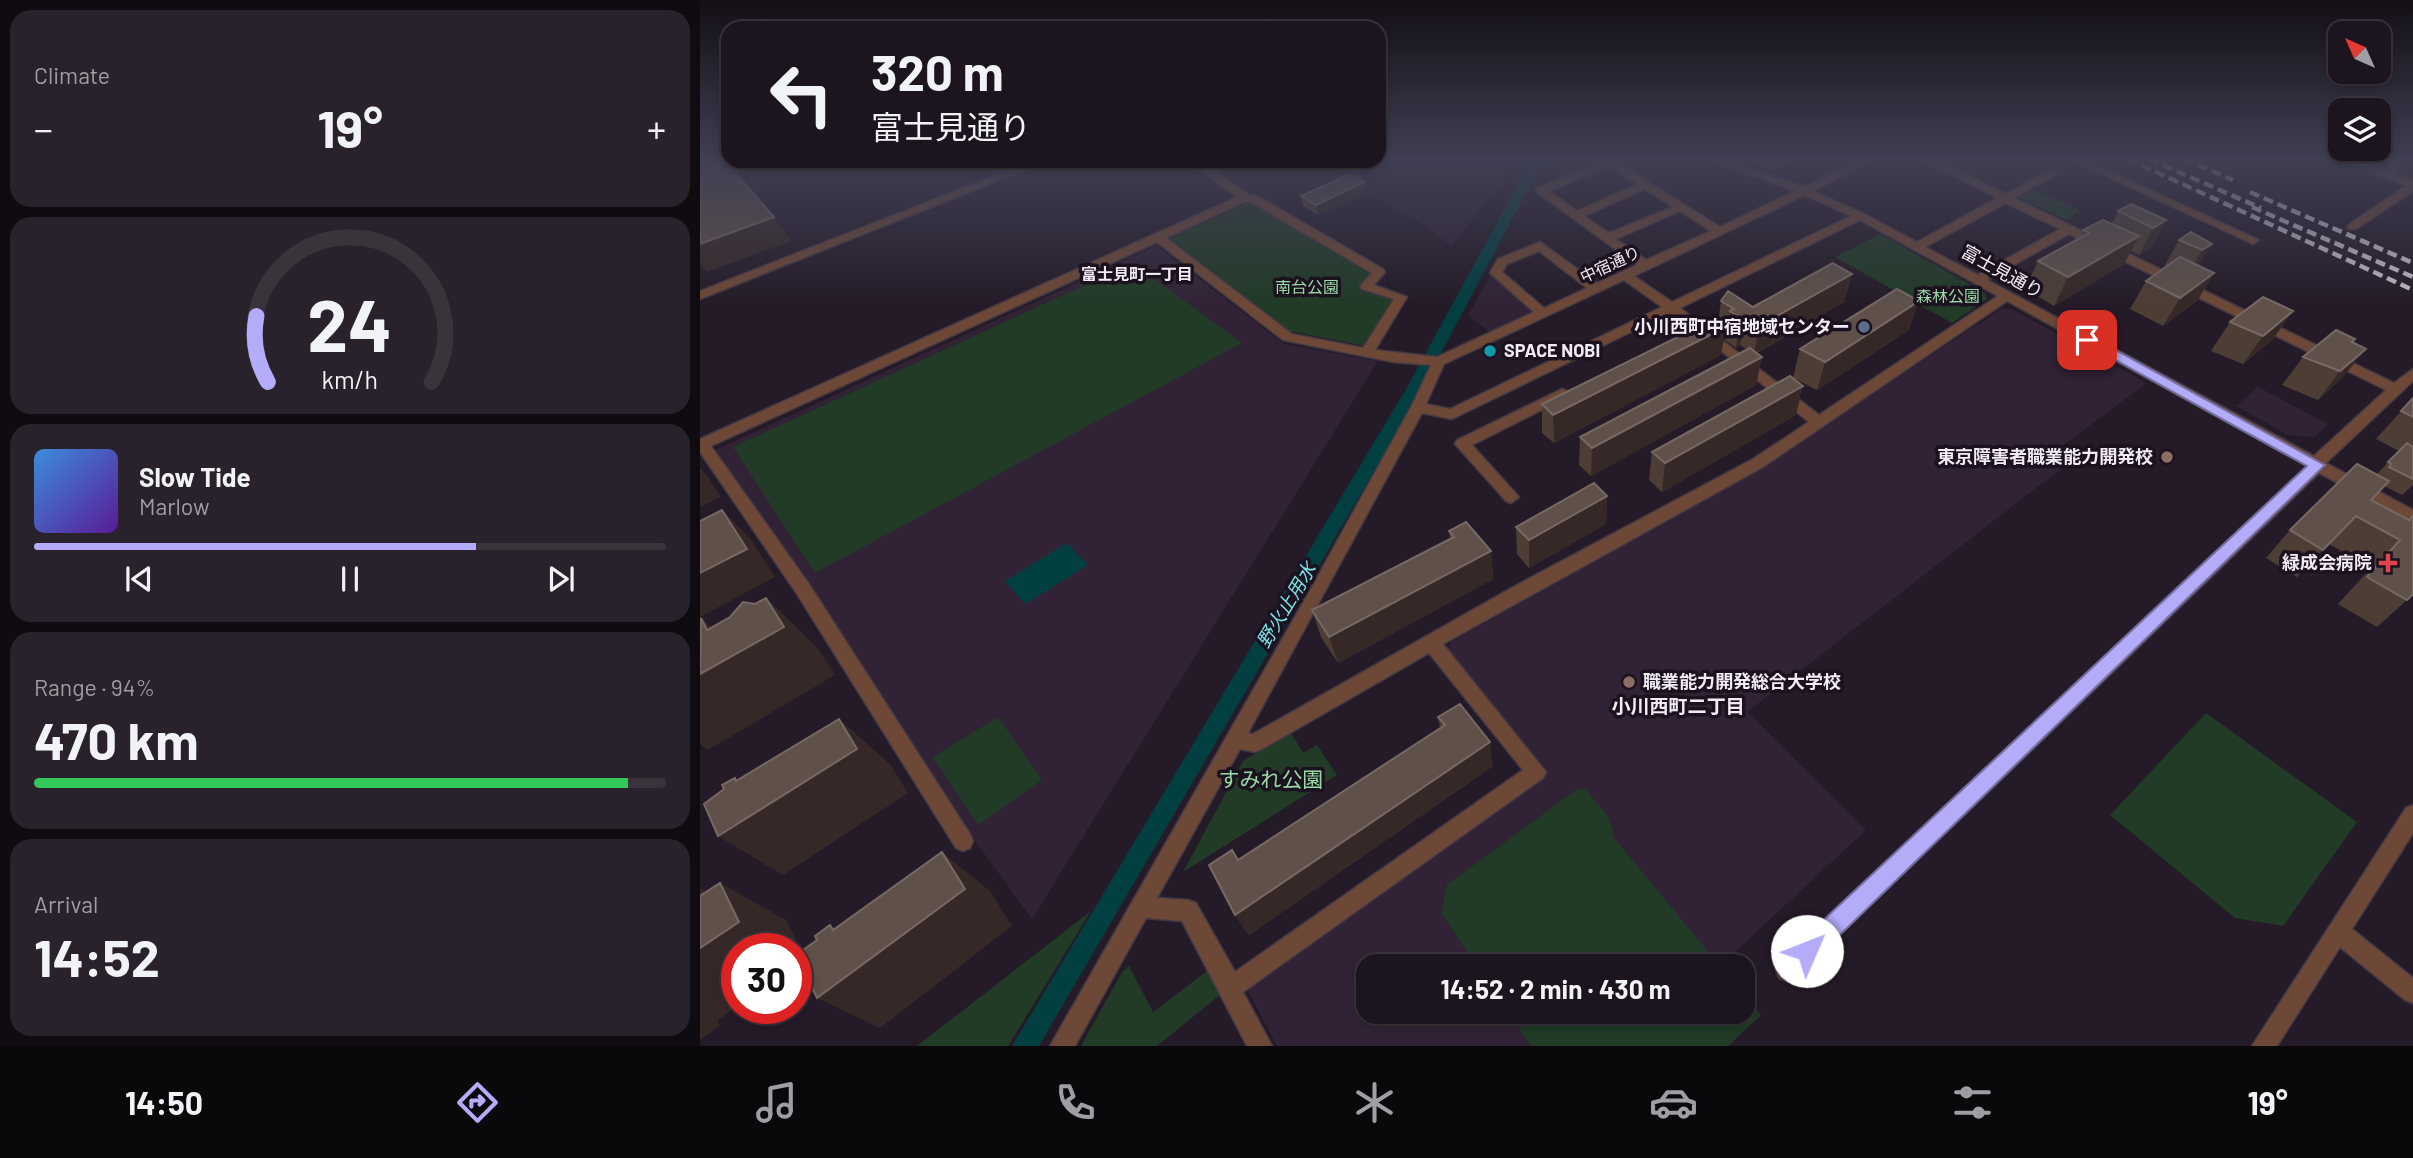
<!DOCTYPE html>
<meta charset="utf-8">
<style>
:root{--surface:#1c141e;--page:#29212b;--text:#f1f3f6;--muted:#a09ea4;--line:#3a333c;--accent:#b4acf9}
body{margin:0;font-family:Barlow,"Noto Sans JP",sans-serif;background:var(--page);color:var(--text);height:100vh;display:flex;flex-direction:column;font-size:26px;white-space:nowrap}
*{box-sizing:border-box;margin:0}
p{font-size:23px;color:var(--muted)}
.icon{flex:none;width:38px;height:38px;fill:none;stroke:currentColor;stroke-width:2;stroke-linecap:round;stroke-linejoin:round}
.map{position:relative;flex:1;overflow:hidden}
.drawer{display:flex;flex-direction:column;gap:10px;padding:10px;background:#0f0b10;width:700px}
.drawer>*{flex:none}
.hud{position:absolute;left:21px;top:21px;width:665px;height:147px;border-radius:21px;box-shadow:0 4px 10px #0003,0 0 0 2px var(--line);background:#1c141e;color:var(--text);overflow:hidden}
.needle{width:46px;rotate:315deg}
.tools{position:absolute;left:1628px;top:21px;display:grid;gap:14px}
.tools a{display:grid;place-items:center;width:63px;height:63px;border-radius:14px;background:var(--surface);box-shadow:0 4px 10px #0003,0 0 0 2px var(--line);font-size:35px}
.speed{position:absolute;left:21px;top:933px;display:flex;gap:14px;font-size:35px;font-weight:700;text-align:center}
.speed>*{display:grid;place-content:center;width:91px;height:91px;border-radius:50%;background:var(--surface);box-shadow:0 4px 10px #0003,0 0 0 2px var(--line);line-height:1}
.speed .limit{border:10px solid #d22;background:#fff;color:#111}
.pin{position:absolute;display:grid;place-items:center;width:60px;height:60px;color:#fff;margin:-30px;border-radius:14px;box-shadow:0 4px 10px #0006}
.me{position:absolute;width:77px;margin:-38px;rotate:46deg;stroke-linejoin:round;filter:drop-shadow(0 0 5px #0008)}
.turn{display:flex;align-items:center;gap:24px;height:147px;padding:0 35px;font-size:32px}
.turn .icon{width:91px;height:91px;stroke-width:2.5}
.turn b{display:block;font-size:49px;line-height:60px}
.big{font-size:52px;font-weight:700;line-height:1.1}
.drawer .tile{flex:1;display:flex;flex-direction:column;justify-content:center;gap:10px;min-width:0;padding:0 24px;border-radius:21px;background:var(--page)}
.drawer .dial{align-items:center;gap:0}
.dial svg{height:182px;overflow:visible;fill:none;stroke:var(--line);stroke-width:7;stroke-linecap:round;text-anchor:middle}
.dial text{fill:var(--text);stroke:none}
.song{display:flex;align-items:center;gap:21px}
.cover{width:84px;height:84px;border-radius:10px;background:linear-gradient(135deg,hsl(210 70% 55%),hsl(270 70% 35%))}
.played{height:7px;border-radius:4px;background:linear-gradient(90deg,var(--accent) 70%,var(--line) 70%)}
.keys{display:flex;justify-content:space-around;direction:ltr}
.heat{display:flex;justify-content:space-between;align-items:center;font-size:38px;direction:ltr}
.charge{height:10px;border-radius:5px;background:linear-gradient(90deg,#34c759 94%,var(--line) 0)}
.trip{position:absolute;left:656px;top:954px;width:399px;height:70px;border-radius:21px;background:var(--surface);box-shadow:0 4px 10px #0003,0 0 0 2px var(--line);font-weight:700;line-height:70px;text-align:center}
.dock{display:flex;height:112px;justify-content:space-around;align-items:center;background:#0b080c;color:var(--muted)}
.dock .icon{width:49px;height:49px}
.dock .current{color:var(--accent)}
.dock b{font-size:32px;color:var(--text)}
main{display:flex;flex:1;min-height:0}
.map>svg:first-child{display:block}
</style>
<main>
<section class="drawer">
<div class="tile"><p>Climate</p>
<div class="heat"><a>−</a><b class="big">19°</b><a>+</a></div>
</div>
<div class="tile dial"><svg viewBox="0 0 100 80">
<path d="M14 69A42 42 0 1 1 86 69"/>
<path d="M14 69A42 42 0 0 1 9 40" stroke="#b4acf9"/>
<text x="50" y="56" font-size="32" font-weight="700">24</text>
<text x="50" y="72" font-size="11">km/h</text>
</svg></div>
<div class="tile">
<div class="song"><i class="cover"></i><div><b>Slow Tide</b><p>Marlow</p></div></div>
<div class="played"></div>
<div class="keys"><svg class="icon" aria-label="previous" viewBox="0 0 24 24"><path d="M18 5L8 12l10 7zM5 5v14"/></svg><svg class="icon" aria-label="pause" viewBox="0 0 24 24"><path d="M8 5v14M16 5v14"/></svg><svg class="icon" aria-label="next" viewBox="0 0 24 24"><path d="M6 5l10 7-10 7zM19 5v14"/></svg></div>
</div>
<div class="tile"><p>Range · 94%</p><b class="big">470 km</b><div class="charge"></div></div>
<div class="tile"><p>Arrival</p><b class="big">14:52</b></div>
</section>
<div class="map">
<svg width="1713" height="1046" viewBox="0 0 1713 1046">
<rect width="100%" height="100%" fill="#251b28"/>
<path fill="#312335" d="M 679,159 L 820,159 L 751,246 L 722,224 L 615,161 Z
M 456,246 L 584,344 L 678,361 L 332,919 L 183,715 L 16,450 Z
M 791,275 L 835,310 L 790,333 L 768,315 Z
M 1301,309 L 1312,309 L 1446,383 L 1357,450 L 1372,460 L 1047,712 L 1166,830 L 1020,966 L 668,966 L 668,1012 L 1043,1012 L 1043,993 L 1061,1015 L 1028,1046 L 577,1046 L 548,991 L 548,984 L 844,771 L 747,652 L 751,642 L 1055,472 Z
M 1558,387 L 1628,424 L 1614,437 L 1588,435 L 1536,406 Z"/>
<path fill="#213b27" d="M 1330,188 L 1380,210 L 1367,220 L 1316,196 Z
M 551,202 L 672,273 L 659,287 L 696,298 L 666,346 L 589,331 L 468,238 Z
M 1180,234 L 1285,293 L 1287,299 L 1252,323 L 1135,257 Z
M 433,263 L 542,343 L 115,573 L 33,447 Z
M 1506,713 L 1657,822 L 1583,926 L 1535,918 L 1410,815 Z
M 298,717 L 342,780 L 278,825 L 233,757 Z
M 591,733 L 603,753 L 617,745 L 637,775 L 483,872 L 543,761 Z
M 877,789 L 885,789 L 908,816 L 915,839 L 1020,966 L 777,966 L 741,913 L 747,885 Z
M 391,911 L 308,1046 L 217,1046 Z
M 429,966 L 453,1012 L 507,971 L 520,995 L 457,1046 L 381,1046 L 422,972 Z
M 1043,993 L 1061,1015 L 1028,1046 L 831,1046 L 808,1012 L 1043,1012 Z"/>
<path fill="#023f41" d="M 367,543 L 388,565 L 325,604 L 305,581 Z"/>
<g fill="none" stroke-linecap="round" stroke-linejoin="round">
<path fill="#023f41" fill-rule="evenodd" d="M 832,159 L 844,159 L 722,389 L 339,1046 L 312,1046 L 706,389 Z"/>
<g stroke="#423845" stroke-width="3">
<path id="minor" d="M 1007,159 L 1022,159 L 1104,187 L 1161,159 L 1174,159 L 1113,191 L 1164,214 L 1217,242 L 1297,198 L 1221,159 L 1234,159 L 1306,194 L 1348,171 L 1356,171 L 1356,175 L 1314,198 L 1694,383 L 1713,369 L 1713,381 L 1626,463 L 1713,510 L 1713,523 L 1619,473 L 1095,978 L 1087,981 L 1079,978 L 1076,970 L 1079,962 L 1607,466 L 1307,301 L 1063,467 L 743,644 L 846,772 L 843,778 L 543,992 L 572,1046 L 547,1046 L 482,921 L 446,918 L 375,1046 L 350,1046 L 612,587 L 711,407 L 731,365 L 693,362 L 583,340 L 457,242 L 11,446 L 109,584 L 270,834 L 273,841 L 270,848 L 263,851 L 256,848 L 97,594 L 0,452 L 0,439 L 537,197 L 487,161 L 499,161 L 549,195 L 557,196 L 683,269 L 685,272 L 674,285 L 707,297 L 675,350 L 737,357 L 834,312 L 790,273 L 798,259 L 840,242 L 897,283 L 937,265 L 837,192 L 837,188 L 911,159 L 1020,227 L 1095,191 ZM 909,166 L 938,184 L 877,211 L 849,191 ZM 945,189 L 973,207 L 909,233 L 884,216 ZM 1105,195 L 1151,216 L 972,302 L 934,276 ZM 544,202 L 551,202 L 672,273 L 660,286 L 662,289 L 694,299 L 663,348 L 592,334 L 466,238 ZM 1306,203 L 1360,229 L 1278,275 L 1225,247 ZM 980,211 L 1011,231 L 946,260 L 916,239 ZM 1160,220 L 1298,296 L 1119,415 L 980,308 ZM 1369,234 L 1686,390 L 1614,456 L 1287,280 ZM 839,251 L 887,288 L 844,308 L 802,272 L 807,264 ZM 924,280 L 962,307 L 750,409 L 726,404 L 744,364 ZM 970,313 L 1004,337 L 1109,422 L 1053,459 L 815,586 L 553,734 L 548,733 L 722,413 L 751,419 L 756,417 ZM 729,653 L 823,770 L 535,972 L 496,903 L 488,900 L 457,898 L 540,749 L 555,752 L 562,749 Z
M 1053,159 L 1066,159 L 1073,163 L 1082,159 L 1095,159 L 1073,170 Z
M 1369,159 L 1383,159 L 1559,240 L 1553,244 L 1549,242 Z
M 1642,159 L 1656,159 L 1686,171 L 1691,159 L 1701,159 L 1696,174 L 1713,181 L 1713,191 L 1656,229 L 1648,229 L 1648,225 L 1706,186 Z
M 53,161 L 68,161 L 0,185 L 0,178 Z
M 333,161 L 347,161 L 0,299 L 0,291 Z
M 862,389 L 867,391 L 869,394 L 867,397 L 772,445 L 819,497 L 811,503 L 806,501 L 755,444 L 757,440 Z
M 1713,805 L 1713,833 L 1652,929 L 1713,978 L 1713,1003 L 1705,1000 L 1640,947 L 1577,1046 L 1552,1046 L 1706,808 Z"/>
</g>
<use href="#minor" fill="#6d4836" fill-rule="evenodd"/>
<path stroke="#c4bcc6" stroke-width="4.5" stroke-dasharray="10 5" stroke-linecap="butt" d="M 1428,159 L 1713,290
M 1449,159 L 1561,208
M 1484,159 L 1533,180
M 1550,192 L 1713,263
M 1552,207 L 1713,277"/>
</g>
<path fill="#4d3e35" d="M 667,192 L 618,215 L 603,206 L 601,196 Z
M 1418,211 L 1466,220 L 1451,248 L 1439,255 L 1431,251 L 1424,264 L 1354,306 L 1325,289 L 1338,261 L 1380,238 L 1383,230 L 1412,224 Z
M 1479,240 L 1512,244 L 1498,266 L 1514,273 L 1497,301 L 1463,326 L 1430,309 L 1446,281 L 1465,268 L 1464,267 Z
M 1152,274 L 1144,302 L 1057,353 L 1062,357 L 1056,385 L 891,476 L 879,465 L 880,437 L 1046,349 L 1040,345 L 1036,348 L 1025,340 L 1026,335 L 1025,334 L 1021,355 L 854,443 L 842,433 L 842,404 L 1018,323 L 1021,301 L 1053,307 Z
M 1593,311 L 1573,339 L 1543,364 L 1511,351 L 1530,322 Z
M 1209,330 L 1117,390 L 1093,378 L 1100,349 Z
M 1653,342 L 1643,377 L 1618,400 L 1582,385 L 1603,357 Z
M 1713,398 L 1713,485 L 1702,495 L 1684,486 L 1671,500 L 1707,519 L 1713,514 L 1713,594 L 1707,600 L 1677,627 L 1638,604 L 1671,568 L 1629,544 L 1597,577 L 1566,558 L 1590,530 L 1676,475 L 1699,451 L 1676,439 Z
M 1096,415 L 962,492 L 949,480 L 952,452 Z
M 907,496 L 906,524 L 829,568 L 817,554 L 816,527 Z
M 749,531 L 791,551 L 793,579 L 638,663 L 621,637 L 612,610 L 750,539 Z
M 738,717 L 793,766 L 549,935 L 535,915 L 532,850 L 538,860 L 740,728 Z"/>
<path fill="#362827" d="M 665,182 L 667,192 L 618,215 L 616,205 Z
M 74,217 L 91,241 L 7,272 L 0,264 L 0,244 Z
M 1466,220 L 1451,248 L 1439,255 L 1453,228 Z
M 1439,236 L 1424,264 L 1354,306 L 1368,277 Z
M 1512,244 L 1495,272 L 1486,278 L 1502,250 Z
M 1514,273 L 1497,301 L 1463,326 L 1480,298 Z
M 1152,274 L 1144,302 L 1054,354 L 1059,326 Z
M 1219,301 L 1209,330 L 1117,390 L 1125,362 Z
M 1593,311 L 1573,339 L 1543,364 L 1563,336 Z
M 1046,317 L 1040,345 L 1036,348 L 1041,319 Z
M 1026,327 L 1021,355 L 854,443 L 853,415 Z
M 1666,349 L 1643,377 L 1618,400 L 1640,371 Z
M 1062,357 L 1056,385 L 891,476 L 892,448 Z
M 1103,386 L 1096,415 L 962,492 L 965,463 Z
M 0,468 L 8,477 L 21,497 L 0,507 Z
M 907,496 L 906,524 L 829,568 L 829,540 Z
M 22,510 L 50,538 L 75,577 L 0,617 L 0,573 Z
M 791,551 L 793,579 L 638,663 L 629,637 Z
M 66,598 L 117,647 L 135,675 L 8,750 L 0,744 L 0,674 L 7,630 L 1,618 L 40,652 Z
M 139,719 L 190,764 L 208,793 L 83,875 L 18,836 L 36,781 L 35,778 L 71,803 Z
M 790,742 L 793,766 L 549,935 L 535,915 Z
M 242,852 L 290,891 L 312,926 L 180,1028 L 117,998 L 133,930 L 130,925 L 178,953 Z
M 20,883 L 86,920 L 105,957 L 96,963 L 96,948 L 37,948 L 37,1006 L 18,1020 L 20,1026 L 0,1040 L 0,888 L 30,904 Z"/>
<path fill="#5f514a" stroke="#766964" stroke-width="2" d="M 7,159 L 14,159 L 30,177 L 36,174 L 74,217 L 0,244 L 0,161 Z
M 650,174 L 665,182 L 616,205 L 601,196 Z
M 1431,204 L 1466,220 L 1453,228 L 1418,211 Z
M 1403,220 L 1439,236 L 1368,277 L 1338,261 L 1389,233 L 1383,230 Z
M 1491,232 L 1512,244 L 1502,250 L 1479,240 Z
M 1480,257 L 1514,273 L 1480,298 L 1446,281 Z
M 1133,263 L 1152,274 L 1059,326 L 1046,317 L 1041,319 L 1030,311 L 1034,309 L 1021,301 L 1028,291 L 1053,307 Z
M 1197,289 L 1219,301 L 1125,362 L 1100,349 Z
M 1563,297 L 1593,311 L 1563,336 L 1530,322 Z
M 1012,320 L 1026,327 L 853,415 L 842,404 Z
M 1636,330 L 1655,339 L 1652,342 L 1666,349 L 1640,371 L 1603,357 Z
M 1050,348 L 1062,357 L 892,448 L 880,437 Z
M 1090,376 L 1103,386 L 965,463 L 952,452 Z
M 1713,398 L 1713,417 L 1701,411 Z
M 1707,443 L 1713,447 L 1713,479 L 1689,467 L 1691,464 L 1688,462 Z
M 1657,464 L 1689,481 L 1671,500 L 1709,520 L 1713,515 L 1713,594 L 1707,600 L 1667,577 L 1700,540 L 1656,516 L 1623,550 L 1590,530 Z
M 894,483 L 907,496 L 829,540 L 816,527 Z
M 22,510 L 47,549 L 0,573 L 0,521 Z
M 766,522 L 791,551 L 629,637 L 612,610 L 754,537 L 749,531 Z
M 66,598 L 84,627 L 0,674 L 1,618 L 7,630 L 30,617 L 43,602 L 55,604 Z
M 760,704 L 790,742 L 535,915 L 509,865 L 532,850 L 538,860 L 745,725 L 738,717 Z
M 139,719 L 157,749 L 18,836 L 4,804 L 24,789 L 22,785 L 35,778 L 36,781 Z
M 242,852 L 265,889 L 117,998 L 96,955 L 117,940 L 115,936 L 130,925 L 133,930 Z
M 20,883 L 39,922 L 0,948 L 0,896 Z"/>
<linearGradient id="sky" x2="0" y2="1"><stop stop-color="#140f16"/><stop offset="0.52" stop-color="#403f53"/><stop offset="1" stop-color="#403f53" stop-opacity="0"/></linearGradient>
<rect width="1713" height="305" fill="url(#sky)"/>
<path fill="#b4acf9" stroke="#7570a2" stroke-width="2" d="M 1383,337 L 1392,337 L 1625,465 L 1115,959 L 1107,962 L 1099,959 L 1096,951 L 1099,943 L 1607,466 L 1383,342 Z"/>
<circle fill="#5c6f8a" stroke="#1c121f" stroke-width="2.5" cx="1164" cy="327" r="7"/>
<circle fill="#0f9aa8" stroke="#1c121f" stroke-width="2.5" cx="790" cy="351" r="7"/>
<g fill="#8d6e63" stroke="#1c121f" stroke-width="2.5">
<circle cx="1467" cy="457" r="7"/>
<circle cx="929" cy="682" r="7"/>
</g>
<path fill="#e0444e" stroke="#1c121f" stroke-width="2.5" d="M1684.5 552.5h7v7h7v7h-7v7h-7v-7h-7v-7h7z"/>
<g text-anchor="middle" stroke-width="7" stroke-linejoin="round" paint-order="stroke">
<g font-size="16" fill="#f2ebf4" stroke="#1c121f">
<text transform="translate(910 264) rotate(-25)" y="6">中宿通り</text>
</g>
<g font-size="16" font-weight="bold" fill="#f2ebf4" stroke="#1c121f">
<text x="437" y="280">富士見町一丁目</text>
</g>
<g font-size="16" fill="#97daa5" stroke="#1c121f">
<text x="607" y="293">南台公園</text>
<text x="1248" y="302">森林公園</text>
</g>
<g font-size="18" fill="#f2ebf4" stroke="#1c121f">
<text transform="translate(1302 272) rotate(29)" y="6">富士見通り</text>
</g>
<g font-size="18" font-weight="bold" fill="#f2ebf4" stroke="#1c121f" text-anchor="end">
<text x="1150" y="333">小川西町中宿地域センター</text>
<text x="804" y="357" text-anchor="start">SPACE NOBI</text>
<text x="1453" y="463">東京障害者職業能力開発校</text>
<text x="1672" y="569">緑成会病院</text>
<text x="943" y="688" text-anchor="start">職業能力開発総合大学校</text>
</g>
<g font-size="19" font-style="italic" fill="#77e3e8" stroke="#1c121f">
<text transform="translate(586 605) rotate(-59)" y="7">野火止用水</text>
</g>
<g font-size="19" font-weight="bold" fill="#f2ebf4" stroke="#1c121f">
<text x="978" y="713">小川西町二丁目</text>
</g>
<g font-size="21" fill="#97daa5" stroke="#1c121f">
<text x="571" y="787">すみれ公園</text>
</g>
</g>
</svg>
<div class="tools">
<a><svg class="needle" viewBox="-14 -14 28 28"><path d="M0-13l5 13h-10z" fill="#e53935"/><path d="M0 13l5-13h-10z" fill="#a09ea4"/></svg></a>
<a><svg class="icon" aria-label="layers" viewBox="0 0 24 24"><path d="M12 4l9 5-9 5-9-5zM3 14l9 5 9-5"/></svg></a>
</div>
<div class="speed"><div class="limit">30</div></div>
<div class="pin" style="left:1387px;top:340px;background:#d93025"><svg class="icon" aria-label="arrive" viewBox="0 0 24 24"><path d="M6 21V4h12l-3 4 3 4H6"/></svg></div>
<svg class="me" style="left:1107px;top:951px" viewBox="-20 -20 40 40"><circle r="19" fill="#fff"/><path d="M0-13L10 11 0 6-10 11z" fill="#b4acf9"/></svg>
<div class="trip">14:52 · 2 min · 430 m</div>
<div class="hud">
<div class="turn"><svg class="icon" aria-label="left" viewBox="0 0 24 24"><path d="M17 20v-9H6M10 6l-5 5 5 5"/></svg><div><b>320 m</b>富士見通り</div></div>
</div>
</div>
</main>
<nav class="dock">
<b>14:50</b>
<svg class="icon current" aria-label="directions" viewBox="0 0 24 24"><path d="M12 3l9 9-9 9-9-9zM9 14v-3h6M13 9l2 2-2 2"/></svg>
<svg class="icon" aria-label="music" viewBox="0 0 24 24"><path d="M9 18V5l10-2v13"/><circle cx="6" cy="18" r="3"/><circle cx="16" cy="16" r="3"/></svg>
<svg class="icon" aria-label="phone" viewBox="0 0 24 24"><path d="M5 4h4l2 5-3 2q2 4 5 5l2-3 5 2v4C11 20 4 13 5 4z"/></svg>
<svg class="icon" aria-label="climate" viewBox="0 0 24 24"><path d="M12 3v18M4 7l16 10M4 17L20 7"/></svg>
<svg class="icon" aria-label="car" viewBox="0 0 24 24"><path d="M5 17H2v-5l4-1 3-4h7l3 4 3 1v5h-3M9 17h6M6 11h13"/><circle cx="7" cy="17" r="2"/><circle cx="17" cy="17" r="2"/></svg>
<svg class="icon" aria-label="filters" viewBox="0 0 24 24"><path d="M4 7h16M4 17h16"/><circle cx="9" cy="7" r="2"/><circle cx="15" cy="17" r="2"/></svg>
<b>19°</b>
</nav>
